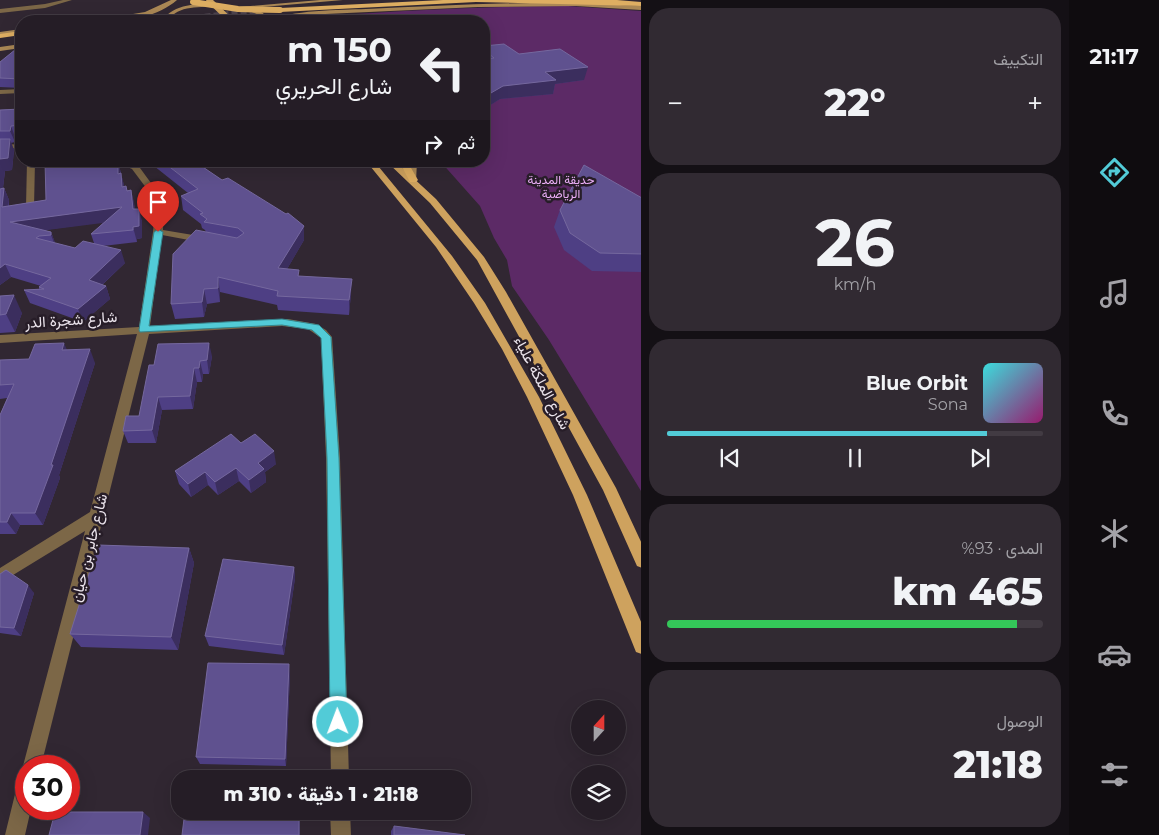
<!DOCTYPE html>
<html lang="ar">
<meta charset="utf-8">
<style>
:root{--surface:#251d26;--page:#312a32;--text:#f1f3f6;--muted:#a3a2a7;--line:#423b43;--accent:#52cbd7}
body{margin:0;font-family:Montserrat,Vazirmatn,sans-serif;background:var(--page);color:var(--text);direction:rtl;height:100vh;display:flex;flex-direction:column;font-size:19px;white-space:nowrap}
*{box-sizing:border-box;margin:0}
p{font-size:16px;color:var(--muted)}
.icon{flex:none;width:28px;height:28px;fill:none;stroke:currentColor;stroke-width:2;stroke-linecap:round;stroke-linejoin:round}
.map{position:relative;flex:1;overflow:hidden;direction:ltr}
.drawer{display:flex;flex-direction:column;gap:8px;padding:8px;background:#141015;width:428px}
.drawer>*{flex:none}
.banner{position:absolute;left:15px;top:15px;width:475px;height:152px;border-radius:20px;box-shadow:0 5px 20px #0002,0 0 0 1px var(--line);direction:rtl;background:#251d26;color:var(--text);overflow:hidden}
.needle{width:32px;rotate:21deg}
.tools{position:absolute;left:571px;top:700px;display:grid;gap:10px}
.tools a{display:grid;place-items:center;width:55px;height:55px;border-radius:50%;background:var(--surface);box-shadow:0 5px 20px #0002,0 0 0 1px var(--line);font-size:25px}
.speed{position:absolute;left:15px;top:755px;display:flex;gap:10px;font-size:25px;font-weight:700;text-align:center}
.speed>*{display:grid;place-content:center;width:65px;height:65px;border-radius:50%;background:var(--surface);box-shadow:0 5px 20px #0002,0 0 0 1px var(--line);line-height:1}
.speed .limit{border:8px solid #d22;background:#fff;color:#111}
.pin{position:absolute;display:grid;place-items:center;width:42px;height:42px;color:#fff;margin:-51px -21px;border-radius:50% 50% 50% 0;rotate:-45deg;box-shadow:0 0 5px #0007}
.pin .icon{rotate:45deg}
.me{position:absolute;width:55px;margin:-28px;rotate:359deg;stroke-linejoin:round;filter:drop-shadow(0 0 4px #0008)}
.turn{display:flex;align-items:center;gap:18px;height:105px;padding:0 15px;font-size:22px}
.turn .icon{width:65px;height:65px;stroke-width:2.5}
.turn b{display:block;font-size:35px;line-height:42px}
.then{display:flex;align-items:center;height:48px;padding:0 15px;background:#0003;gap:10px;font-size:19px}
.big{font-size:38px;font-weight:800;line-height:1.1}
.drawer .card{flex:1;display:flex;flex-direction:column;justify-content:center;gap:8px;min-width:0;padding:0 18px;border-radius:20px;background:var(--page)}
.drawer .dial{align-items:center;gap:0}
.dial b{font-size:65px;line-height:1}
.song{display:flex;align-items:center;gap:15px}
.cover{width:60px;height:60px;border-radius:8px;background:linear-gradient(135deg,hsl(180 70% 55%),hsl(320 70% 35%))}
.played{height:5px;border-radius:2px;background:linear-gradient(90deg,var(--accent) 85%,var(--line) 85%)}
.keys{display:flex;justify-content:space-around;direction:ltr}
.heat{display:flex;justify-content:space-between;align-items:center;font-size:28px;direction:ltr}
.charge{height:8px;border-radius:4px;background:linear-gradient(90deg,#34c759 93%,var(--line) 0)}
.trip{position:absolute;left:171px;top:770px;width:300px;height:50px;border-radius:20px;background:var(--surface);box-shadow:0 5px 20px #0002,0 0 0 1px var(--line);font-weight:800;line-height:50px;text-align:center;direction:rtl}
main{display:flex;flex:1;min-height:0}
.tabs{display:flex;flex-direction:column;width:90px;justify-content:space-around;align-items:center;background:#0f0c0f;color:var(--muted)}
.tabs .icon{width:35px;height:35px}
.tabs .on{color:var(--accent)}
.tabs b{font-size:22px;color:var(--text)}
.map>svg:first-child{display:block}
</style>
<main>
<nav class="tabs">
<b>21:17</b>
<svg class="icon on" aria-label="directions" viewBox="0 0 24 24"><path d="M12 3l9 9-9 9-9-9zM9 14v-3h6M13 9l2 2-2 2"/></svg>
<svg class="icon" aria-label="music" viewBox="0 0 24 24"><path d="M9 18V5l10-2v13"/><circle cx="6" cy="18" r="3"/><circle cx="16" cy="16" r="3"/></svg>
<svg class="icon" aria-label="phone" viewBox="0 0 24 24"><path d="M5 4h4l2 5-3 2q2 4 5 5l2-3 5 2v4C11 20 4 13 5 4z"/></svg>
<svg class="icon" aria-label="climate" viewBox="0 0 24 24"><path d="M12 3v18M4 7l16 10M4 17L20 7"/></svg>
<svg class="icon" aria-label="car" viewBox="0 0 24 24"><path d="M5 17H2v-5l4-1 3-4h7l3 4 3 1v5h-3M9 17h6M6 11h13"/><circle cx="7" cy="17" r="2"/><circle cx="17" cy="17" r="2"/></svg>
<svg class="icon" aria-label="filters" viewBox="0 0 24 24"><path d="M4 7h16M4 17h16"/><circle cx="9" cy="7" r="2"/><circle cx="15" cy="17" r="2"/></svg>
</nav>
<section class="drawer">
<div class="card"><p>التكييف</p>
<div class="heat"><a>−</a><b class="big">22°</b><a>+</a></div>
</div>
<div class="card dial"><b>26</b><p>km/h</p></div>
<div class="card">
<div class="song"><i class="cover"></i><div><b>Blue Orbit</b><p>Sona</p></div></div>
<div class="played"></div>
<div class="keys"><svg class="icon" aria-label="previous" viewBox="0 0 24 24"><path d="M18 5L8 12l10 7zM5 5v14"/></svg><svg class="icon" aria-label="pause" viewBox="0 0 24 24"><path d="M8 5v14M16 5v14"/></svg><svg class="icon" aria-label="next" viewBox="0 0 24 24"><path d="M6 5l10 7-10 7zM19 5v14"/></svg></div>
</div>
<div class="card"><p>المدى · 93%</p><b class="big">465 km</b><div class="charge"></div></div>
<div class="card"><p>الوصول</p><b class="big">21:18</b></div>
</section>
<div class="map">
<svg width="642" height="835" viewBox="0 0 642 835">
<rect width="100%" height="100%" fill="#312732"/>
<path fill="#5c2a66" d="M 568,6 L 641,11 L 641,491 L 549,340 L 512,286 L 507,260 L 494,238 L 480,206 L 440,161 L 484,161 L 484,21 L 284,21 L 299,18 C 389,11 478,6 568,6 Z"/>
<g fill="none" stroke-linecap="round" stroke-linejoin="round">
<path stroke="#4d434e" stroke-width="6" stroke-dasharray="6 3" stroke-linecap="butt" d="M 169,21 L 262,10"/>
<path fill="#7c6747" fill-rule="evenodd" d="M 63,0 L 72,0 L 45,8 L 0,13 L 0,9 L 45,4 Z
M 21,89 L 21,93 L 0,94 L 0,90 Z
M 21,144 L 21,148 L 0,149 L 0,145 Z
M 27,161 L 35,161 L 34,207 L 30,210 L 26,207 Z
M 114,161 L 126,161 L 135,164 L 142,161 L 154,161 L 140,168 C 159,194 164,197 163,230 L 205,237 L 210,240 L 205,243 L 162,235 L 150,326 L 288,319 L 316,324 L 326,330 L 332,337 L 340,458 L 349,779 L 331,779 L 326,458 L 321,338 L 308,329 L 282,326 L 149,334 L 41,766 L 26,766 L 26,773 L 23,766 L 85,531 L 0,583 L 0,568 L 90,512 L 137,334 L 0,343 L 0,335 L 139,327 L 153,232 L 155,207 L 150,193 L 132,169 Z
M 26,780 L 26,809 L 31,809 L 25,835 L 5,835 L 16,790 L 19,783 Z
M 330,811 L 350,811 L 351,835 L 331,835 Z"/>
<path fill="#ab8855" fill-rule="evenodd" d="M 171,0 L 177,0 C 155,19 119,23 91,21 L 145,12 Z
M 320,0 L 343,0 L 250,8 L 263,13 L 268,21 L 262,21 L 259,15 L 239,7 Z
M 217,3 L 219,6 C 201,8 178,4 168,21 L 162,21 C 174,3 198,4 217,3 Z
M 576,3 L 642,6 L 642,10 L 576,6 L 478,7 L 325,14 L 268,21 C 289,10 341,10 366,9 C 436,6 506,2 576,3 Z
M 21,29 L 21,33 L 0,36 L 0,32 Z
M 21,44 L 21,48 L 0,51 L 0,47 Z
M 409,161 L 417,161 L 416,182 L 409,180 Z"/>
<path fill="#cea25e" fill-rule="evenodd" d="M 366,161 L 374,161 L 452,256 L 485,303 L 539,397 L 587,495 L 642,624 L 642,654 L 636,652 L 573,495 L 527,397 L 502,349 L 474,303 L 436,247 Z
M 386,161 L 395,161 L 436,199 L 484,257 L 506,292 L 616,488 L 642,544 L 642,568 L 637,566 L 603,490 L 477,260 L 430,203 Z"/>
<path fill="#deae62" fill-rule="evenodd" d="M 443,0 L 617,0 L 642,2 L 642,6 L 476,2 L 280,12 L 277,10 L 280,8 Z
M 21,31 L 21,35 L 0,38 L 0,34 Z
M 399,161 L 407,161 L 418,180 L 416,182 L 410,182 Z"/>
<path stroke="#cea25e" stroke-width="5.5" d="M 209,0 L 231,21"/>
<path stroke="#deae62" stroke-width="6" d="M 193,2 L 238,9 L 280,10
M 106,21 L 144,19 L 173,21"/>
</g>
<path fill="#4e3f84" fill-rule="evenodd" d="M 21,45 L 21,88 L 0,87 L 0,62 Z
M 484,46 L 519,54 L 584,80 L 555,84 L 553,94 L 500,99 L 484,109 Z
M 21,109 L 21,137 L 15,137 L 15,142 L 11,143 L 14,150 L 12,170 L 5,171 L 3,188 L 4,188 L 9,200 L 9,206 L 46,200 L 83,161 L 118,161 L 124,186 L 128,191 L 131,190 L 135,209 L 142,221 L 142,238 L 137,239 L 137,242 L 103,246 L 125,263 L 102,285 L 106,286 L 110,299 L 83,322 L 30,303 L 24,290 L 39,289 L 39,287 L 41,286 L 11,277 L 0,285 L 0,110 ZM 104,222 L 91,234 L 94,243 L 75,248 L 55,243 L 51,232 L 44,230 Z
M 152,161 L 194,161 L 222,180 L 304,226 L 304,240 L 287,269 L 299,276 L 351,293 L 349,315 L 278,310 L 277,305 L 220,292 L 220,302 L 207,304 L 204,317 L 175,319 L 171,304 L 206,232 L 205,230 L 202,228 L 201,224 L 183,210 L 181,196 L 188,193 L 154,166 Z
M 642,198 L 642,272 L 592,271 L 564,250 L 554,227 L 560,210 Z
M 0,296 L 22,313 L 15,332 L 0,333 Z
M 67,350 L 95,363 L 59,475 L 60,478 L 43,525 L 20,525 L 16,534 L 0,534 L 0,415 L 7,398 L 0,399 L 0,360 L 29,359 Z
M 212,356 L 209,374 L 203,374 L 202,382 L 197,382 L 193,409 L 162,410 L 156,443 L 128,443 L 123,431 L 139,416 L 154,365 Z
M 241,443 L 276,464 L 265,472 L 266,482 L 251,493 L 239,481 L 218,495 L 208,485 L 191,497 L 179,484 L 175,471 Z
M 189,548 L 194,563 L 178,650 L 81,647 L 70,634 Z
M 294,567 L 295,578 L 284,655 L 209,646 L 205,636 Z
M 0,574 L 34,593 L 21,636 L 0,633 Z
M 290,674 L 286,766 L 200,764 L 196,757 Z
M 394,826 L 465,835 L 391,835 L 391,831 Z"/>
<path fill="#3b2e5e" d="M 588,67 L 584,80 L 555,84 L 553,94 L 500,99 L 484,109 L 484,97 L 503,86 L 545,72 Z
M 11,126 L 15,137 L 15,142 L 10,131 Z
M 10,139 L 14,150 L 12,170 L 5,171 L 1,202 L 0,198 L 0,159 Z
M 118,161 L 120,169 L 121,186 L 118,174 Z
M 121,173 L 124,185 L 125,199 L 122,187 Z
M 4,188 L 9,200 L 7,219 L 2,207 Z
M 131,190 L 134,202 L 137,222 L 133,209 Z
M 122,207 L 126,220 L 16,234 L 10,222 Z
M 139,209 L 142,221 L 142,238 L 137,239 L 137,242 L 133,227 Z
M 304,226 L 304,240 L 279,283 L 278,268 Z
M 51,232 L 56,245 L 56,248 L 51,235 Z
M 121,250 L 125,263 L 93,293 L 89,280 Z
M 5,264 L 11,277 L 0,285 L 0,268 Z
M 218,277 L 220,292 L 220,302 L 218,288 Z
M 352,279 L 351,293 L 349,315 L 349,300 Z
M 106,286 L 110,299 L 83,322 L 78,309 Z
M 204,289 L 207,304 L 204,317 L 202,302 Z
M 14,295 L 22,313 L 15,332 L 6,314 Z
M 64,343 L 70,357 L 62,350 Z
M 209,343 L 212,356 L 209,374 L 207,360 Z
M 90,349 L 95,363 L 59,475 L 60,478 L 43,525 L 35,513 Z
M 200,361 L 203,374 L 202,382 L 199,368 Z
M 194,368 L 197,382 L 193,409 L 190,396 Z
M 158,397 L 162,410 L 156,443 L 152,430 Z
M 274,451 L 276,464 L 265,472 L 266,482 L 251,493 L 249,480 L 258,463 Z
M 236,468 L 239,481 L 218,495 L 215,482 Z
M 205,472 L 208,485 L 191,497 L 188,484 Z
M 11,513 L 20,525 L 16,534 L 7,522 Z
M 189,548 L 194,563 L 178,650 L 171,637 Z
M 294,567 L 295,578 L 284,655 L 282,645 Z
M 28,585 L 34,593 L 21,636 L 14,628 Z
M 289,664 L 290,674 L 286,766 L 285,759 Z
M 299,811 L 300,814 L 300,835 L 299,835 Z
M 143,812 L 150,818 L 148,835 L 140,835 Z"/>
<path fill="#5f518f" stroke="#75689e" d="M 504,44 L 519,54 L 560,49 L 588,67 L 545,72 L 556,80 L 503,86 L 484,97 L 484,59 L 494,58 L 484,50 L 484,46 Z
M 21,45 L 21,79 L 0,78 L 0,62 Z
M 21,109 L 21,125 L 11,126 L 10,131 L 0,131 L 0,110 Z
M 0,139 L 10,139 L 8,158 L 0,159 Z
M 45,161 L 118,161 L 118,174 L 121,173 L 122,187 L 126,186 L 127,191 L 131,190 L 133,209 L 139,209 L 139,226 L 133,227 L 133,230 L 91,234 L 122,207 L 10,222 L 51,232 L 51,235 L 39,236 L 36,238 L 75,248 L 83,241 L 121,250 L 89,280 L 106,286 L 78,309 L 24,290 L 44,289 L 39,287 L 51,278 L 5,264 L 0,268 L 0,189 L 4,188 L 2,207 L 46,200 Z
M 162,161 L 194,161 L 222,180 L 228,178 L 286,214 L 288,213 L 304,226 L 278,268 L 299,270 L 298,276 L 352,279 L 349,300 L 277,296 L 278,291 L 218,277 L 218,288 L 204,289 L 202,302 L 171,304 L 173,254 L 196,230 L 237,238 L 244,233 L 238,228 L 204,222 L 207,219 L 200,214 L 203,213 L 181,196 L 198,189 Z
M 584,165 L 642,198 L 642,254 L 600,253 L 570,233 L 560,210 Z
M 14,295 L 6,314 L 0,315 L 0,296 Z
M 64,343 L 62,350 L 90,349 L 51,465 L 53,465 L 35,513 L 11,513 L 7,522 L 0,522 L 0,415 L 14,384 L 0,385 L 0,360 L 29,359 L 35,344 Z
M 209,343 L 207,360 L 200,361 L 199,368 L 194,368 L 190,396 L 158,397 L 152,430 L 123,431 L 126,416 L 139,416 L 149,365 L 154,365 L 158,344 Z
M 231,434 L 241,443 L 255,434 L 274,451 L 258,463 L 264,469 L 249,480 L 236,468 L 215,482 L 205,472 L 188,484 L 175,471 Z
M 98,545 L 189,548 L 171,637 L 70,634 Z
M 223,559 L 294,567 L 282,645 L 205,636 Z
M 6,570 L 28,585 L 14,628 L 0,627 L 0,574 Z
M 208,663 L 289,664 L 285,759 L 196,757 Z
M 185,811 L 299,811 L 299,835 L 182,835 Z
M 55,812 L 143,812 L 140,835 L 49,835 Z
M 394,826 L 465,835 L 394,835 Z"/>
<path fill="#52cbd7" stroke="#35848c" d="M 158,229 L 163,232 L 149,326 L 282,319 L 319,325 L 331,337 L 339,458 L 347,722 L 344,728 L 338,730 L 333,728 L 330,722 L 327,458 L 321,338 L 312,330 L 282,325 L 140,332 L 139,330 L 154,232 Z"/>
<g text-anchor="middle" stroke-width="5" stroke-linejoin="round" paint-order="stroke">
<g font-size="12" fill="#edb0f9" stroke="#271d28">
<text x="561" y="184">حديقة المدينة<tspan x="561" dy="14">الرياضية</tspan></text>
</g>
<g font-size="15" fill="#ebe4ec" stroke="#271d28">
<text transform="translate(71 320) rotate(-4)" y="5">شارع شجرة الدر</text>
<text transform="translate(542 383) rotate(62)" y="5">شارع الملكة علياء</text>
<text transform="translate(89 548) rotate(-76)" y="5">شارع جابر بن حيان</text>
</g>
</g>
</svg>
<div class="tools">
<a><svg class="needle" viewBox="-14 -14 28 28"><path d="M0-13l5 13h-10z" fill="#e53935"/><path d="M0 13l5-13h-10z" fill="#a3a2a7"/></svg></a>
<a><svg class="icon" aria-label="layers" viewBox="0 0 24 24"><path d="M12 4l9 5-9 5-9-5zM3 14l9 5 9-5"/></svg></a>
</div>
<div class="speed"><div class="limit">30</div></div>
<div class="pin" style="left:158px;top:232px;background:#d93025"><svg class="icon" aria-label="arrive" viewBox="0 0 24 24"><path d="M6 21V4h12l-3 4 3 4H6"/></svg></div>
<svg class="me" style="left:338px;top:722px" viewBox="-20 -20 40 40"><circle r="17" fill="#52cbd7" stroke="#fff" stroke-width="3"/><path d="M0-11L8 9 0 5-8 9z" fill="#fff"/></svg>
<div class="trip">21:18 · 1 دقيقة · 310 m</div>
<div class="banner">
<div class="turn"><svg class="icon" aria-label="left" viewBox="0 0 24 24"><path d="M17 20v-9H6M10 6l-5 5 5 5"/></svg><div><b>150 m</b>شارع الحريري</div></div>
<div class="then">ثم<svg class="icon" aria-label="right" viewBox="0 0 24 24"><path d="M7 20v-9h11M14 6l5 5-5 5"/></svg></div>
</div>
</div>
</main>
